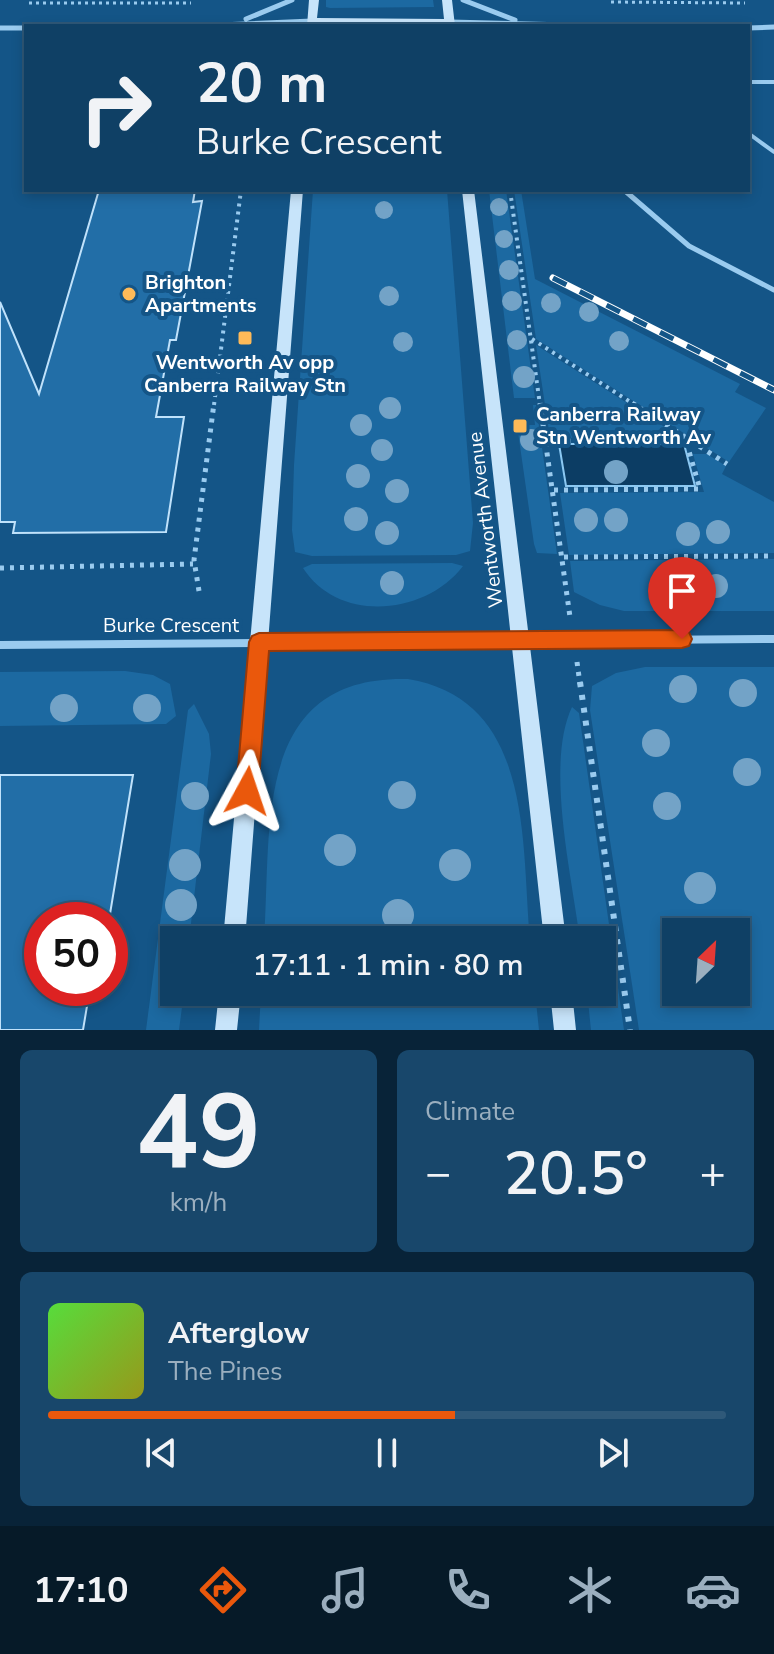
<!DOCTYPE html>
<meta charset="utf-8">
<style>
:root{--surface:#0f4065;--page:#18476b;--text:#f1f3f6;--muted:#9bafbf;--line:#2f5979;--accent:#ea580c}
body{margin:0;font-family:"Nunito Sans",sans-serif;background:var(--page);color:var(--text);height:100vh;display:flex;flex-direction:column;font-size:30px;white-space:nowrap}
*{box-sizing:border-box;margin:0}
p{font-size:26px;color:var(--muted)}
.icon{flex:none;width:44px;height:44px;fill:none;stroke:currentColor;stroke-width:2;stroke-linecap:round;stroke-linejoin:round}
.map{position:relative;height:1030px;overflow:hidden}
.drawer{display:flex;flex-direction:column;gap:20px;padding:20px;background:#082338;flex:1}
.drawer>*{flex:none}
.hud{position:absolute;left:24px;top:24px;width:726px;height:168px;border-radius:0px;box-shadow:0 4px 12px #0003,0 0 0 2px var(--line);background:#0f4065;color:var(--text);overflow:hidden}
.needle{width:52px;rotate:25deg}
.tools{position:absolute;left:662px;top:918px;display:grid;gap:16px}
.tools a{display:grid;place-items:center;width:88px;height:88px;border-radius:0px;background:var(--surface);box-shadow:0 4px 12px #0003,0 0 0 2px var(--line);font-size:40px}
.speed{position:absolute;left:24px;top:902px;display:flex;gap:16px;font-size:40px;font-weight:700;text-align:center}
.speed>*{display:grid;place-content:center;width:104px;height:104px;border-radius:50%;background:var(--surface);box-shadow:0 4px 12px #0003,0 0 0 2px var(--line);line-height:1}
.speed .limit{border:12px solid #d22;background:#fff;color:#111}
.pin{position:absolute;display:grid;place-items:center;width:68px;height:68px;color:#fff;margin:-82px -34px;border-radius:50% 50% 50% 0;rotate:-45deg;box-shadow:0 0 8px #0007}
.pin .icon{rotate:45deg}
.me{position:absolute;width:88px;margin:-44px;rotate:5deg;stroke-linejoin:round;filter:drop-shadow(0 0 6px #0008)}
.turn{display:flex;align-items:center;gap:28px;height:168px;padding:0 40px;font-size:36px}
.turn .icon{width:104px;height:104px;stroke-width:2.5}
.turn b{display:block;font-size:56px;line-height:68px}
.big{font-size:60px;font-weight:600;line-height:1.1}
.drawer .widget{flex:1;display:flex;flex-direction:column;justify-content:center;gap:12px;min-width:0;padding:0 28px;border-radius:12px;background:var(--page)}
.drawer .dial{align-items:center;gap:0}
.dial b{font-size:104px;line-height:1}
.song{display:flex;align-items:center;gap:24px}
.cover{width:96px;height:96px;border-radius:12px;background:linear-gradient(135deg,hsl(110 70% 55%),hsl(60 70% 35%))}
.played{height:8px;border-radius:4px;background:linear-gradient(90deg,var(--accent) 60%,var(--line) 60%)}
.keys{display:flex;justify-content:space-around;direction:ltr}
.heat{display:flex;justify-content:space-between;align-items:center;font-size:44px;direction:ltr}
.drawer .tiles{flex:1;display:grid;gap:20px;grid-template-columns:1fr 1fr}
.widget:last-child{grid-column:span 2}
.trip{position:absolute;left:160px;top:926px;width:456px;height:80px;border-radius:0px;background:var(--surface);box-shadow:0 4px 12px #0003,0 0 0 2px var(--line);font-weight:600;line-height:80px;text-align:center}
.tab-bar{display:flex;height:128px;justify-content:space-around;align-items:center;background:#061a28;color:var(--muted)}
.tab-bar .icon{width:56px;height:56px}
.tab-bar .on{color:var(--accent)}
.tab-bar b{font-size:36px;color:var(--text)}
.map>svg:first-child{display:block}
</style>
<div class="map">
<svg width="774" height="1030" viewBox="0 0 774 1030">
<rect width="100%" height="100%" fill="#145587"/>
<path fill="#1c69a1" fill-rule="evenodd" d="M 326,0 L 433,0 L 434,7 L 330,8 L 326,7 Z
M 313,190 L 447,190 L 473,523 L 470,551 L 456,555 L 312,556 L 295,552 L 292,530 L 294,465 Z
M 489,190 L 506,190 L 535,398 L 514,398 Z
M 514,190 L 521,190 L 535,279 L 740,384 L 735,392 L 766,408 L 729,462 L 536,339 Z
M 536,345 L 671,431 L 673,437 L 550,438 Z
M 533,405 L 536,405 L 557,554 L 537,553 L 534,544 L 517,425 L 535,425 Z
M 693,454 L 707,454 L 726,466 L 722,474 L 774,502 L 774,553 L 569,555 L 560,493 L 704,492 Z
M 774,559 L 774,611 L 624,611 L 600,605 L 574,592 L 570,561 Z
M 452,563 L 463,566 C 426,615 339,624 303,568 L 312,564 Z
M 645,667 L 774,667 L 774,1030 L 639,1030 L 590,710 L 592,686 L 616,673 ZM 676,932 L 736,932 L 736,992 L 676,992 Z
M 125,671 L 153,675 L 170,684 L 176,716 L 166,724 L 0,726 L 0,672 Z
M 408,679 C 534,700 521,842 530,940 L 264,940 C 272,829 251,675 408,679 Z
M 194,704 L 209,734 L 211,754 L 189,940 L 174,940 L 174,992 L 184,992 L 179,1030 L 146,1030 L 188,710 Z
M 572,707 L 579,713 L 624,1030 L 591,1030 L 587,992 L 602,992 L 602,940 L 580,940 C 572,876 545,764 572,707 Z
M 261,992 L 535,992 L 539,1030 L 259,1030 Z"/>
<path fill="#0c3d64" stroke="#8bc8f2" stroke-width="2" d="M 559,444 L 684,444 L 695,486 L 566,486 Z"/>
<path fill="#226ea7" stroke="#c0e2fb" stroke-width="2" d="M 99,190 L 195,190 L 193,202 L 202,201 L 176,340 L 170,340 L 156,417 L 184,417 L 166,532 L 13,533 L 15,522 L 0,522 L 0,302 L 39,394 Z
M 0,775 L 133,775 L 109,920 L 42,920 L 42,988 L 90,988 L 83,1030 L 0,1030 Z"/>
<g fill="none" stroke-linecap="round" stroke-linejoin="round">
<path stroke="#9acbef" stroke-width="3" stroke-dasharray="3 4" stroke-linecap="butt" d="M 611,2 L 745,3
M 29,3 L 191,3"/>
<path stroke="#9acbef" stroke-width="4" stroke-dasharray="3 5" stroke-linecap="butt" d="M 510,190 L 540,405
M 532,339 L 635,405
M 214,405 L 241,190"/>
<path stroke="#9acbef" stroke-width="5" stroke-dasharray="4 6" stroke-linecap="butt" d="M 540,403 L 570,617
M 632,403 L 727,464
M 547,441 L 686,441
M 554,490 L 700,489 L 686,441
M 564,557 L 774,556
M 0,568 L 193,564
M 199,591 L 194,560 L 214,403
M 577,662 L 580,684"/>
<path stroke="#9acbef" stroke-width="6" stroke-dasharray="5 8" stroke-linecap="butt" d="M 580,682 L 630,1030"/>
<path stroke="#9acbef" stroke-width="4" d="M 748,82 L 774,82
M 748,133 L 774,152"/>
<path stroke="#9acbef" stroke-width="5" d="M 624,190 L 689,246 L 774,290"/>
<path stroke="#9acbef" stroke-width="5" d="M 463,0 L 515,20
M 246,19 L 292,0
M 450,22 L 606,26
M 196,26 L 312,21
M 0,28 L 26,28
M 748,28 L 774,27"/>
<path stroke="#9acbef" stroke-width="8" d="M 0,645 L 774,639"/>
<path fill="#c7e4fa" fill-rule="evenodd" d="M 309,0 L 319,0 L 317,18 L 444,19 L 442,0 L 452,0 L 455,26 L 317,24 L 307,26 Z
M 291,190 L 303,190 L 245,940 L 223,940 Z
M 462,190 L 474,190 L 566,940 L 544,940 Z
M 219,992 L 241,992 L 237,1030 L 215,1030 Z
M 550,992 L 572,992 L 576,1030 L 554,1030 Z"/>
<g stroke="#fff" stroke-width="7">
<path id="rail" d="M 553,278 L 774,390"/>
</g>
<use href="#rail" stroke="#145587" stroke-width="5" stroke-dasharray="15" stroke-linecap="butt"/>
</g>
<g fill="#73a3c7">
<circle cx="499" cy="207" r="9"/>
<circle cx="384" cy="210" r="9"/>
<circle cx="504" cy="239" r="9"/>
<circle cx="509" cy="270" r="10"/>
<circle cx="389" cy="296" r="10"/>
<circle cx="512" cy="301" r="10"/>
<circle cx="551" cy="303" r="10"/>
<circle cx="589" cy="312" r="10"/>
<circle cx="517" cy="340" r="10"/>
<circle cx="619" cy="341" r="10"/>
<circle cx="403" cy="342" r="10"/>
<circle cx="524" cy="377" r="11"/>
<circle cx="390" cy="408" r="11"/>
<circle cx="361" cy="425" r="11"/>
<circle cx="531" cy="440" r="11"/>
<circle cx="382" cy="450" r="11"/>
<circle cx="616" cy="472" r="12"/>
<circle cx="358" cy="476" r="12"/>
<circle cx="397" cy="491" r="12"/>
<circle cx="356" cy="519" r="12"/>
<circle cx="586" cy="520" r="12"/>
<circle cx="616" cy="520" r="12"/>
<circle cx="718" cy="532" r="12"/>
<circle cx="387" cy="533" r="12"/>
<circle cx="688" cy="534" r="12"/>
<circle cx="392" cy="583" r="12"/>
<circle cx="716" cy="586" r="12"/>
<circle cx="683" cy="689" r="14"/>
<circle cx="743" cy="693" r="14"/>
<circle cx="64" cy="708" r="14"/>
<circle cx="147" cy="708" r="14"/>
<circle cx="656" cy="743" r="14"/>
<circle cx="747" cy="772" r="14"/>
<circle cx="402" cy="795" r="14"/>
<circle cx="195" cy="796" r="14"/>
<circle cx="667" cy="806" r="14"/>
<circle cx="340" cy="850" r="16"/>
<circle cx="185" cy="865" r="16"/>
<circle cx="455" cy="865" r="16"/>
<circle cx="700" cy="888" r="16"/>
<circle cx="181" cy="905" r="16"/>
<circle cx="398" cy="915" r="16"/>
</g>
<path fill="#ea580c" stroke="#983908" stroke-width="2" d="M 682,630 L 689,632 L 692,639 L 689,646 L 682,648 L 269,651 L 258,791 L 255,799 L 247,802 L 239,799 L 236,791 L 249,642 L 252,636 L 259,633 Z"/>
<g fill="#ffba58" stroke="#145587" stroke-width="3">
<circle cx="129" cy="294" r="8"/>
<rect x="237" y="330" width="16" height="16" rx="4"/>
<rect x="512" y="418" width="16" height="16" rx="4"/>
</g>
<g text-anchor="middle" stroke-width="8" stroke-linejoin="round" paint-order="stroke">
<g font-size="20" font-weight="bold" fill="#fff" stroke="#145587" text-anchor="start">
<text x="145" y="289">Brighton<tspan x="145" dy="23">Apartments</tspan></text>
<text x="245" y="369" text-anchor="middle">Wentworth Av opp<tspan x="245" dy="23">Canberra Railway Stn</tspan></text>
<text x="536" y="421">Canberra Railway<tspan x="536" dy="23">Stn Wentworth Av</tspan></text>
</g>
<g font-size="20" fill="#fff" stroke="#145587">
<text transform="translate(485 520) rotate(-97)" y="7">Wentworth Avenue</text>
<text x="171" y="632">Burke Crescent</text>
</g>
</g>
</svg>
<div class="tools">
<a><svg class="needle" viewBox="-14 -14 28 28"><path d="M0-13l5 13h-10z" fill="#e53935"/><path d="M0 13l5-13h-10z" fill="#9bafbf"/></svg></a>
</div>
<div class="speed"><div class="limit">50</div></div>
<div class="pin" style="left:682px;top:639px;background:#d93025"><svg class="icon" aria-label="arrive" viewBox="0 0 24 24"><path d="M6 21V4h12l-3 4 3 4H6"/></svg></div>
<svg class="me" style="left:247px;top:791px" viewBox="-20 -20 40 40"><path d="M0-17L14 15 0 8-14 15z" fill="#ea580c" stroke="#fff" stroke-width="4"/></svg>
<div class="trip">17:11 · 1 min · 80 m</div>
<div class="hud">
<div class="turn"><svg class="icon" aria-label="right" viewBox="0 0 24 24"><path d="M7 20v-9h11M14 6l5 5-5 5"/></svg><div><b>20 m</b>Burke Crescent</div></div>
</div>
</div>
<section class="drawer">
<div class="tiles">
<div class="widget dial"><b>49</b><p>km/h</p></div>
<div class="widget"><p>Climate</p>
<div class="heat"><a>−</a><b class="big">20.5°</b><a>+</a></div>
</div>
<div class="widget">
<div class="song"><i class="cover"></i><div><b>Afterglow</b><p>The Pines</p></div></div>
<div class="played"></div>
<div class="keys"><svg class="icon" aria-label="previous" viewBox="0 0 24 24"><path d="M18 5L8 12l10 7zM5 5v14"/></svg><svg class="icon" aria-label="pause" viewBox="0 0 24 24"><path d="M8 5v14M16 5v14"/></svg><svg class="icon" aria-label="next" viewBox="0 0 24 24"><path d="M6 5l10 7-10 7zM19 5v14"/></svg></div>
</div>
</div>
</section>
<nav class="tab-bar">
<b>17:10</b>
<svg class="icon on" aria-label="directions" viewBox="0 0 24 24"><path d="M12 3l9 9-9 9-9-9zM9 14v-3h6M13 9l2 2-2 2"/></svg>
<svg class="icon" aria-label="music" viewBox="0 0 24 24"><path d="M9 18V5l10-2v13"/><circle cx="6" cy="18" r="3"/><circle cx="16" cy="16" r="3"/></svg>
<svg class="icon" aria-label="phone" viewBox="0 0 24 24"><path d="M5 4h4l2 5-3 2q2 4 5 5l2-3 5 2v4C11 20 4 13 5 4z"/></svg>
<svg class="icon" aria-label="climate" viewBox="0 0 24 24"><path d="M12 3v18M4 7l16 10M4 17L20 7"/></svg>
<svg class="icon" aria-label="car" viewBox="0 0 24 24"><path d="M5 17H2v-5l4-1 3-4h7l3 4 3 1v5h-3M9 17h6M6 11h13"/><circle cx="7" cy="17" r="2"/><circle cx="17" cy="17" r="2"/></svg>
</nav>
